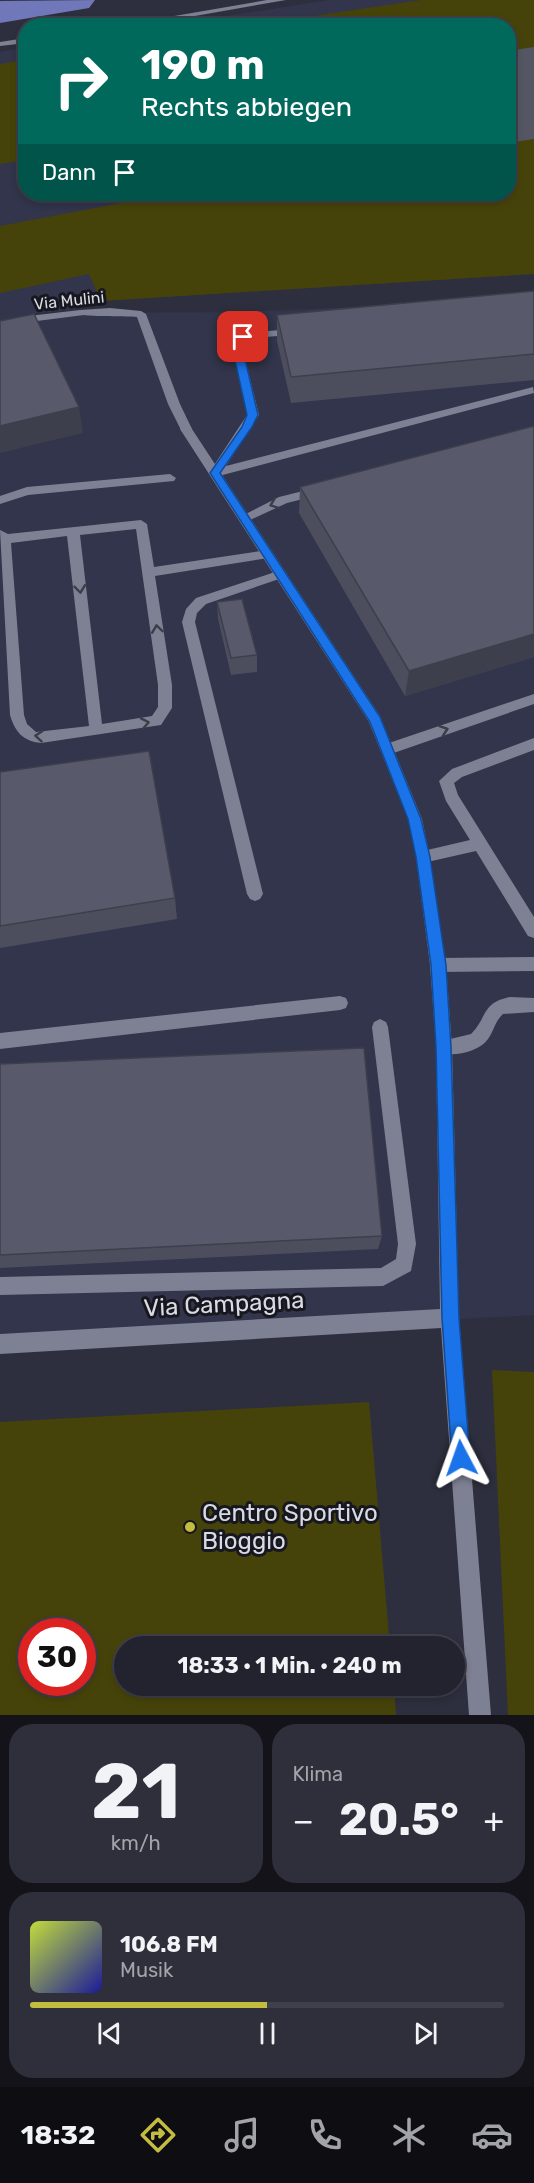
<!DOCTYPE html>
<html lang="de">
<meta charset="utf-8">
<style>
:root{--surface:#22232e;--page:#2e2f3a;--text:#f1f3f6;--muted:#a2a4aa;--line:#3f404a;--accent:#c4bc3e}
body{margin:0;font-family:Rubik,sans-serif;background:var(--page);color:var(--text);height:100vh;display:flex;flex-direction:column;font-size:22px;white-space:nowrap}
*{box-sizing:border-box;margin:0}
p{font-size:20px;color:var(--muted)}
.icon{flex:none;width:33px;height:33px;fill:none;stroke:currentColor;stroke-width:2;stroke-linecap:round;stroke-linejoin:round}
.map{position:relative;height:1715px;overflow:hidden}
.details{display:flex;flex-direction:column;gap:9px;padding:9px;background:#131319;flex:1}
.details>*{flex:none}
.hud{position:absolute;left:18px;top:18px;width:498px;height:183px;border-radius:24px;box-shadow:0 3px 9px #0003,0 0 0 2px var(--line);background:#00695c;color:#fff;overflow:hidden}
.speed{position:absolute;left:18px;top:1618px;display:flex;gap:12px;font-size:30px;font-weight:700;text-align:center}
.speed>*{display:grid;place-content:center;width:78px;height:78px;border-radius:50%;background:var(--surface);box-shadow:0 3px 9px #0003,0 0 0 2px var(--line);line-height:1}
.speed .limit{border:9px solid #d22;background:#fff;color:#111}
.pin{position:absolute;display:grid;place-items:center;width:51px;height:51px;color:#fff;margin:-26px;border-radius:12px;box-shadow:0 3px 9px #0006}
.me{position:absolute;width:66px;margin:-33px;rotate:356deg;stroke-linejoin:round;filter:drop-shadow(0 0 4px #0008)}
.turn{display:flex;align-items:center;gap:21px;height:126px;padding:0 24px;font-size:27px}
.turn .icon{width:78px;height:78px;stroke-width:2.5}
.turn b{display:block;font-size:42px;line-height:51px}
.then{display:flex;align-items:center;height:57px;padding:0 24px;background:#0003;gap:12px;font-size:22px}
.big{font-size:45px;font-weight:700;line-height:1.1}
.details .card{flex:1;display:flex;flex-direction:column;justify-content:center;gap:9px;min-width:0;padding:0 21px;border-radius:24px;background:var(--page)}
.details .dial{align-items:center;gap:0}
.dial b{font-size:78px;line-height:1}
.song{display:flex;align-items:center;gap:18px}
.cover{width:72px;height:72px;border-radius:9px;background:linear-gradient(135deg,hsl(70 70% 55%),hsl(240 70% 35%))}
.played{height:6px;border-radius:3px;background:linear-gradient(90deg,var(--accent) 50%,var(--line) 50%)}
.keys{display:flex;justify-content:space-around;direction:ltr}
.heat{display:flex;justify-content:space-between;align-items:center;font-size:33px;direction:ltr}
.details .tiles{flex:1;display:grid;gap:9px;grid-template-columns:1fr 1fr}
.card:last-child{grid-column:span 2}
.trip{position:absolute;left:114px;top:1636px;width:351px;height:60px;border-radius:30px;background:var(--surface);box-shadow:0 3px 9px #0003,0 0 0 2px var(--line);font-weight:700;line-height:60px;text-align:center}
.menu{display:flex;height:96px;justify-content:space-around;align-items:center;background:#0e0e12;color:var(--muted)}
.menu .icon{width:42px;height:42px}
.menu .current{color:var(--accent)}
.menu b{font-size:27px;color:var(--text)}
.map>svg:first-child{display:block}
</style>
<div class="map">
<svg width="534" height="1715" viewBox="0 0 534 1715">
<rect width="100%" height="100%" fill="#2d2f3e"/>
<path fill="#32354b" d="M 329,0 L 534,0 L 534,274 L 101,301 L 80,309 L 33,314 L 0,321 L 0,52 L 25,48 L 26,194 L 508,194 L 508,26 L 168,25 Z
M 534,294 L 534,1315 L 0,1345 L 0,326 L 80,313 L 237,312 L 361,307 Z"/>
<path fill="#46430a" fill-rule="evenodd" d="M 421,0 L 534,0 L 534,68 L 509,73 L 508,26 L 254,25 Z
M 25,60 L 25,160 L 0,164 L 0,64 Z
M 534,124 L 534,274 L 101,301 L 89,274 L 0,293 L 0,226 L 169,194 L 508,194 L 509,129 Z
M 492,1370 L 534,1372 L 534,1715 L 508,1715 Z
M 369,1402 L 390,1647 L 124,1647 L 124,1686 L 394,1686 L 396,1715 L 0,1715 L 0,1422 ZM 32,1632 L 82,1632 L 82,1683 L 32,1683 Z"/>
<g fill="none" stroke-linecap="round" stroke-linejoin="round">
<path fill="#7078ba" fill-rule="evenodd" d="M 95,0 L 89,8 L 0,23 L 0,1 Z"/>
<path fill="#545664" fill-rule="evenodd" d="M 534,47 L 534,139 L 508,143 L 508,51 Z"/>
<path fill="#7e8193" fill-rule="evenodd" d="M 110,308 L 141,311 L 146,314 L 180,404 L 192,429 L 190,432 L 182,432 L 168,404 L 137,317 C 125,316 80,317 75,313 L 80,310 Z
M 295,329 L 299,330 L 299,334 L 255,338 L 244,342 L 242,346 L 259,415 L 226,466 L 533,387 L 534,393 L 215,477 L 211,476 L 209,473 L 247,415 L 232,346 L 234,340 L 254,332 Z
M 170,474 L 176,478 L 174,481 L 28,495 L 0,504 L 0,496 L 27,487 Z
M 319,487 L 325,491 L 323,494 L 287,503 L 248,521 L 244,522 L 238,518 L 279,497 Z
M 141,520 L 147,524 L 154,567 L 268,550 L 274,554 L 268,558 L 155,576 L 172,685 L 172,708 L 161,725 L 41,743 C 23,741 15,732 10,715 L 0,530 L 8,534 ZM 136,529 L 158,685 L 158,707 L 152,716 L 102,724 L 80,535 ZM 67,536 L 89,726 L 36,732 L 27,724 L 24,715 L 11,543 Z
M 281,570 L 285,571 L 287,574 L 285,577 L 206,604 L 197,613 L 195,622 L 263,894 L 260,899 L 255,901 L 250,899 L 247,894 L 182,622 L 186,609 L 196,598 Z
M 534,694 L 534,704 L 388,755 L 383,753 L 381,749 L 383,745 Z
M 534,738 L 534,750 L 462,777 L 454,783 L 458,795 L 534,917 L 534,938 L 528,936 L 476,851 L 423,863 L 418,861 L 416,857 L 418,853 L 423,851 L 470,840 L 446,801 L 439,781 L 452,769 Z
M 534,957 L 534,971 L 438,972 L 432,970 L 430,965 L 432,960 L 438,958 Z
M 340,996 L 346,998 L 348,1003 L 346,1008 L 340,1010 L 0,1049 L 0,1033 Z
M 510,997 L 534,998 L 534,1012 L 503,1014 C 495,1021 494,1031 488,1039 C 479,1052 452,1058 438,1052 L 436,1047 L 438,1042 L 471,1034 C 488,1017 481,1003 510,997 Z
M 380,1019 L 386,1022 L 388,1027 L 416,1244 L 411,1271 L 383,1286 L 0,1295 L 0,1277 L 381,1268 L 396,1259 L 398,1244 L 372,1027 L 374,1022 Z"/>
<path fill="#7e8193" fill-rule="evenodd" d="M 80,310 L 85,313 L 84,315 L 37,321 L 0,329 L 0,323 L 37,315 Z
M 186,425 L 190,426 L 380,716 L 422,819 L 430,857 L 446,965 L 452,1047 L 459,1318 L 491,1715 L 469,1715 L 441,1328 L 0,1354 L 0,1334 L 440,1309 L 436,1047 L 430,965 L 416,857 L 408,819 L 369,722 L 180,429 Z"/>
<path fill="#7e8193" fill-rule="evenodd" d="M 267,0 L 286,0 L 138,26 L 116,26 Z
M 26,38 L 26,43 L 0,46 L 0,42 Z"/>
</g>
<path fill="#4c4d5d" d="M 534,291 L 534,380 L 291,403 L 277,341 L 277,315 Z
M 534,426 L 534,657 L 405,696 L 299,513 L 300,487 Z
M 217,602 L 257,655 L 257,672 L 231,675 L 218,619 Z
M 0,772 L 175,898 L 177,919 L 0,948 Z
M 0,1064 L 382,1236 L 378,1249 L 0,1268 Z"/>
<path fill="#3e3f4c" d="M 79,407 L 83,433 L 0,453 L 0,426 Z
M 534,634 L 534,657 L 405,696 L 409,671 Z"/>
<path fill="#585a6c" stroke="#3e3f4c" stroke-width="1.5" d="M 534,291 L 534,354 L 291,377 L 277,315 Z
M 34,314 L 79,407 L 0,426 L 0,321 Z
M 534,426 L 534,634 L 409,671 L 300,487 Z
M 242,599 L 257,655 L 231,658 L 217,602 Z
M 149,751 L 175,898 L 0,926 L 0,772 Z
M 364,1048 L 382,1236 L 0,1255 L 0,1064 Z"/>
<defs><path id="oneway-chevron" d="M-2-3.5L2.5 0L-2 3.5" fill="none" stroke-width="1.6" stroke-linecap="round" stroke-linejoin="round" transform="scale(1.5)"/></defs>
<g stroke="#3b3d48">
<use href="#oneway-chevron" transform="translate(274 504) rotate(159)"/>
<use href="#oneway-chevron" transform="translate(80 589) rotate(83)"/>
<use href="#oneway-chevron" transform="translate(157 629) rotate(-98)"/>
<use href="#oneway-chevron" transform="translate(145 723) rotate(-11)"/>
<use href="#oneway-chevron" transform="translate(444 730) rotate(-19)"/>
<use href="#oneway-chevron" transform="translate(39 736) rotate(-175)"/>
</g>
<path fill="#1a73e8" stroke="#114b97" stroke-width="1.5" d="M 243,334 L 248,337 L 242,346 L 258,415 L 252,427 L 220,473 L 380,717 L 421,819 L 430,857 L 446,965 L 451,1047 L 459,1318 L 470,1458 L 467,1464 L 461,1467 L 454,1464 L 452,1458 L 442,1318 L 436,1047 L 431,965 L 416,857 L 408,819 L 370,722 L 210,473 L 242,427 L 247,415 L 232,346 L 235,338 Z"/>
<circle fill="#c4bc3e" stroke="#17181f" stroke-width="2" cx="190" cy="1527" r="6"/>
<g text-anchor="middle" stroke-width="6" stroke-linejoin="round" paint-order="stroke">
<g font-size="16" fill="#d8dae4" stroke="#17181f">
<text transform="translate(69 300) rotate(-6)" y="6">Via Mulini</text>
</g>
<g font-size="24" fill="#d8dae4" stroke="#17181f">
<text transform="translate(224 1304) rotate(-3)" y="8">Via Campagna</text>
</g>
<g font-size="24" fill="#d8dae4" stroke="#17181f" text-anchor="start">
<text x="202" y="1521">Centro Sportivo<tspan x="202" dy="28">Bioggio</tspan></text>
</g>
</g>
</svg>
<div class="speed"><div class="limit">30</div></div>
<div class="pin" style="left:243px;top:337px;background:#d93025"><svg class="icon" aria-label="arrive" viewBox="0 0 24 24"><path d="M6 21V4h12l-3 4 3 4H6"/></svg></div>
<svg class="me" style="left:461px;top:1458px" viewBox="-20 -20 40 40"><path d="M0-17L14 15 0 8-14 15z" fill="#1a73e8" stroke="#fff" stroke-width="4"/></svg>
<div class="trip">18:33 · 1 Min. · 240 m</div>
<div class="hud">
<div class="turn"><svg class="icon" aria-label="right" viewBox="0 0 24 24"><path d="M7 20v-9h11M14 6l5 5-5 5"/></svg><div><b>190 m</b>Rechts abbiegen</div></div>
<div class="then">Dann<svg class="icon" aria-label="arrive" viewBox="0 0 24 24"><path d="M6 21V4h12l-3 4 3 4H6"/></svg></div>
</div>
</div>
<section class="details">
<div class="tiles">
<div class="card dial"><b>21</b><p>km/h</p></div>
<div class="card"><p>Klima</p>
<div class="heat"><a>−</a><b class="big">20.5°</b><a>+</a></div>
</div>
<div class="card">
<div class="song"><i class="cover"></i><div><b>106.8 FM</b><p>Musik</p></div></div>
<div class="played"></div>
<div class="keys"><svg class="icon" aria-label="previous" viewBox="0 0 24 24"><path d="M18 5L8 12l10 7zM5 5v14"/></svg><svg class="icon" aria-label="pause" viewBox="0 0 24 24"><path d="M8 5v14M16 5v14"/></svg><svg class="icon" aria-label="next" viewBox="0 0 24 24"><path d="M6 5l10 7-10 7zM19 5v14"/></svg></div>
</div>
</div>
</section>
<nav class="menu">
<b>18:32</b>
<svg class="icon current" aria-label="directions" viewBox="0 0 24 24"><path d="M12 3l9 9-9 9-9-9zM9 14v-3h6M13 9l2 2-2 2"/></svg>
<svg class="icon" aria-label="music" viewBox="0 0 24 24"><path d="M9 18V5l10-2v13"/><circle cx="6" cy="18" r="3"/><circle cx="16" cy="16" r="3"/></svg>
<svg class="icon" aria-label="phone" viewBox="0 0 24 24"><path d="M5 4h4l2 5-3 2q2 4 5 5l2-3 5 2v4C11 20 4 13 5 4z"/></svg>
<svg class="icon" aria-label="climate" viewBox="0 0 24 24"><path d="M12 3v18M4 7l16 10M4 17L20 7"/></svg>
<svg class="icon" aria-label="car" viewBox="0 0 24 24"><path d="M5 17H2v-5l4-1 3-4h7l3 4 3 1v5h-3M9 17h6M6 11h13"/><circle cx="7" cy="17" r="2"/><circle cx="17" cy="17" r="2"/></svg>
</nav>
